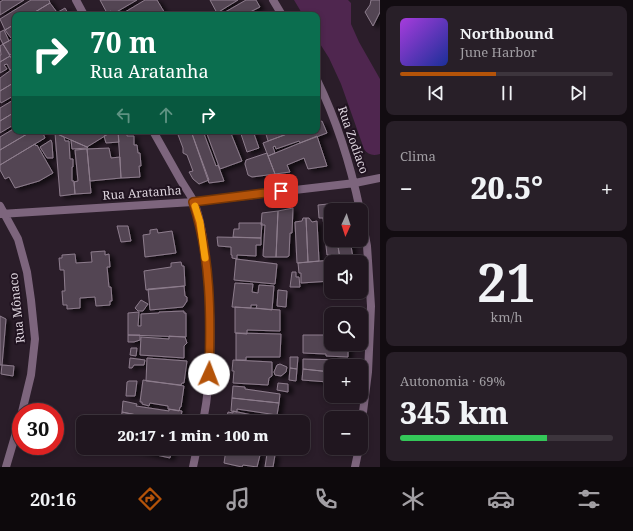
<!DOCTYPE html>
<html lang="pt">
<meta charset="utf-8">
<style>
:root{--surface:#20161f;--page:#281f28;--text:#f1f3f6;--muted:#a29fa4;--line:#3d353d;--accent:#b45309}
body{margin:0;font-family:"Noto Serif",serif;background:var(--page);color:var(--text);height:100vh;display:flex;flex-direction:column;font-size:15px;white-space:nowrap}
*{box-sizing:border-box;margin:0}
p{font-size:13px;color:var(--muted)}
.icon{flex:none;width:22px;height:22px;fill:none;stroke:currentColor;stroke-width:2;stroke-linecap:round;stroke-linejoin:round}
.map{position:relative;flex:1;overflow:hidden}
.panel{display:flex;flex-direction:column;gap:6px;padding:6px;background:#120c11;width:253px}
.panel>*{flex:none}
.hud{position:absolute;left:12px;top:12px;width:308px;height:122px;border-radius:8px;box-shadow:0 2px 6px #0003,0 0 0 1px var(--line);background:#0b6e4f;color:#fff;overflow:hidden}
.needle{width:26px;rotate:183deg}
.fabs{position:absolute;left:324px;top:203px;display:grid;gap:8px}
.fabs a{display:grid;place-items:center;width:44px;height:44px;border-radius:8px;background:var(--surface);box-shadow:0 2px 6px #0003,0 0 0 1px var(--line);font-size:20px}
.speed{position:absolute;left:12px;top:403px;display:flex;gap:8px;font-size:20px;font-weight:700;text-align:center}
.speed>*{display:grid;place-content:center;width:52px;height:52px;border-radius:50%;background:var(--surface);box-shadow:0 2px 6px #0003,0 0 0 1px var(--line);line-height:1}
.speed .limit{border:6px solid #d22;background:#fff;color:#111}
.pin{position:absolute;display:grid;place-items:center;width:34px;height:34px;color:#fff;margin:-17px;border-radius:8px;box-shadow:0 2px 6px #0006}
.me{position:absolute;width:44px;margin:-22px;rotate:2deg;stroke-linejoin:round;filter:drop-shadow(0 0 3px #0008)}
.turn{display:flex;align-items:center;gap:14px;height:84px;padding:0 12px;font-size:18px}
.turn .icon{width:52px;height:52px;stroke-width:2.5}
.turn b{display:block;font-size:28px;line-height:34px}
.lanes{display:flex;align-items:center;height:38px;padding:0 12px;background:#0003;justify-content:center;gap:20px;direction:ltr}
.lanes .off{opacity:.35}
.big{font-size:30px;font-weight:800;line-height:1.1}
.panel .card{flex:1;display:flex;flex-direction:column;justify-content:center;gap:6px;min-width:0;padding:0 14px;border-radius:8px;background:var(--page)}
.panel .dial{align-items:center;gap:0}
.dial b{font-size:52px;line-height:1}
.song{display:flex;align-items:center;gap:12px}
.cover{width:48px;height:48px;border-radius:6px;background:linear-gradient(135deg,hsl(280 70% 55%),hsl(230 70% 35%))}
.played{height:4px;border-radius:2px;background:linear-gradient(90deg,var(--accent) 45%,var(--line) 45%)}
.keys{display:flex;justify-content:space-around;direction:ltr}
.heat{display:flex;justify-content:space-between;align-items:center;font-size:22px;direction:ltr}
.charge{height:6px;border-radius:3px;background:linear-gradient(90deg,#34c759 69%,var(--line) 0)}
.trip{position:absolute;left:76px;top:415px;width:234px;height:40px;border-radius:8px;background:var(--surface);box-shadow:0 2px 6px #0003,0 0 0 1px var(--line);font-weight:800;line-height:40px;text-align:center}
.menu{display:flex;height:64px;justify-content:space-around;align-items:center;background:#0d090c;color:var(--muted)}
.menu .icon{width:28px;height:28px}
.menu .selected{color:var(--accent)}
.menu b{font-size:18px;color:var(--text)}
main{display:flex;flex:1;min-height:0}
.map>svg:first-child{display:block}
</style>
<main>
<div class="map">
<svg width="380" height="467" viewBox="0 0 380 467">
<defs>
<filter id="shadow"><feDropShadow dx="4.5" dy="2.5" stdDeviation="2" flood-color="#0009"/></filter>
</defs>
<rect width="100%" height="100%" fill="#2a1d29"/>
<path fill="#4f264f" d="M 294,0 L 348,0 L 351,3 L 351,24 L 359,42 L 380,79 L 380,154 C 373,156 368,155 364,149 L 341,84 L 329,58 L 317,39 L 317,15 L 303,15 Z"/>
<path fill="#534452" stroke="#8d7d8d" filter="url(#shadow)" d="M 3,0 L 24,0 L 0,15 L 0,2 Z
M 31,0 L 49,0 L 50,3 L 30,15 L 15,15 L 15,24 L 5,30 L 0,19 Z
M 100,0 L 137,0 L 113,14 L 111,11 L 107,13 Z
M 145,0 L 157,0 L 166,15 L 120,15 Z
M 210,0 L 238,0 L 217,13 Z
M 246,0 L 256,0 L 260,7 L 248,13 L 248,12 L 242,15 L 220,15 Z
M 371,0 L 380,0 L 380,12 L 373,26 L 365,12 L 370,5 Z
M 50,3 L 56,11 L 49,15 L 30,15 Z
M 65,8 L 69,15 L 53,15 Z
M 15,24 L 15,36 L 11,38 L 5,30 Z
M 4,30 L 9,41 L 3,44 L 0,38 L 0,32 Z
M 12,39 L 15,45 L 15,52 L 10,55 L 3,44 Z
M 3,44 L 10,56 L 0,62 L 0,55 L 1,55 L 0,46 Z
M 10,56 L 15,64 L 15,67 L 10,70 L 7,64 L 4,65 L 7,69 L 0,73 L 0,62 Z
M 15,67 L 15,82 L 0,91 L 0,78 Z
M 15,82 L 15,95 L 1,103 L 0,101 L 0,91 Z
M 15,99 L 15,112 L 0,121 L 0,108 Z
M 15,112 L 15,124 L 0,133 L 0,121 Z
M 322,121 L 327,133 L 300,143 L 299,141 L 276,149 L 275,146 L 273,147 L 275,153 L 268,156 L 263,143 L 295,131 L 317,131 L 317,123 Z
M 15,128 L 15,131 L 32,131 L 0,150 L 0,137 Z
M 32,131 L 42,131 L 45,138 L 0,165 L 0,150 Z
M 57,131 L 113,131 L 87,147 L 55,133 Z
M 113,131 L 118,131 L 119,142 L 106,143 L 104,136 Z
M 118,131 L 131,131 L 127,131 L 127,136 L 134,136 L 134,145 L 137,145 L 138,153 L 140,153 L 141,166 L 139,166 L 140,177 L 121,178 Z
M 179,131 L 191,131 L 209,180 L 199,184 L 193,179 L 189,172 L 193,171 L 187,155 L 183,153 L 183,148 L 177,132 Z
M 191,131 L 203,131 L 216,166 L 218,165 L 224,181 L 209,183 Z
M 215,131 L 230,131 L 242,161 L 220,169 L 207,134 Z
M 240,131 L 253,131 L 259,148 L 247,152 Z
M 265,131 L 295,131 L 268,141 Z
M 55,133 L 64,137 L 65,141 L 69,141 L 70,159 L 73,159 L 73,167 L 72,167 L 72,181 L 74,181 L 75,194 L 60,196 Z
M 317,136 L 327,166 L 308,169 L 304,158 L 287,165 L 290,172 L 275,174 L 268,156 Z
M 51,140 L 52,143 L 53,158 L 47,158 L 40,147 Z
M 71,140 L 87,147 L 88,148 L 72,149 Z
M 35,144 L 36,146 L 37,145 L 53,173 L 39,181 L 15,188 L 9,177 L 5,179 L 0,170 L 0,165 Z
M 109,148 L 111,158 L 120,157 L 121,178 L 90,181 L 87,149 Z
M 87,149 L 91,193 L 75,194 L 74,182 L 78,181 L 75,150 Z
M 267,153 L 275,174 L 252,177 L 248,175 L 245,164 L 246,160 Z
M 332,203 L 341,206 L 345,210 L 333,210 Z
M 328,204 L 331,218 L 331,240 L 337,240 L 340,259 L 332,260 L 331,255 L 327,255 L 323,218 L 319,218 L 318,205 Z
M 293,208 L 292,233 L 290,233 L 289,256 L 287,257 L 276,257 L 278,211 Z
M 278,211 L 276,257 L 265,257 L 263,256 L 265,225 L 261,225 L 262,213 Z
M 303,218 L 306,218 L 308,262 L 297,263 L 295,222 L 302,221 Z
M 306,218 L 309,218 L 312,222 L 317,221 L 319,261 L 308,262 Z
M 239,223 L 262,223 L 261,238 L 233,237 L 234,229 L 239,229 Z
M 117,226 L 128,226 L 131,241 L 121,242 Z
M 157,229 L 158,233 L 172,231 L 176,253 L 145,257 L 143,235 L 150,234 L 150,230 Z
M 217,237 L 261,238 L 261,245 L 256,245 L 256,256 L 237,255 L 237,259 L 232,258 L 232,255 L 231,255 L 231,247 L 218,246 Z
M 337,240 L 350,240 L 353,258 L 340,259 Z
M 105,251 L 105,255 L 109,254 L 110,267 L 107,267 L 109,287 L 111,287 L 112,301 L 110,301 L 110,305 L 96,306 L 95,297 L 80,298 L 80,308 L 67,309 L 67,305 L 63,305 L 62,291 L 65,291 L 64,270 L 60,270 L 59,258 L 62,258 L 62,255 L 75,254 L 76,263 L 92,262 L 91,252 Z
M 236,259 L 277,264 L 275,284 L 234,280 Z
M 343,259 L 343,262 L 331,262 L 331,281 L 301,283 L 301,273 L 299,273 L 298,263 Z
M 181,262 L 182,266 L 184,266 L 185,286 L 146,290 L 144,271 L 171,267 L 171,263 Z
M 292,272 L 296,272 L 296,277 L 299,277 L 300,287 L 290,287 Z
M 235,283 L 253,284 L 252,292 L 258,293 L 259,285 L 274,286 L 272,310 L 256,308 L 257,305 L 251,305 L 251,308 L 232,307 Z
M 184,286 L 185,296 L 187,297 L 187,301 L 183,307 L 150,310 L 148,289 Z
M 278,290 L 287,291 L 286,307 L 277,306 Z
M 141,300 L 148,304 L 143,311 L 138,311 L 135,308 Z
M 235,307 L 280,310 L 280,331 L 247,330 L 247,334 L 235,333 Z
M 184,311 L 184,313 L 186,313 L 186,337 L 128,335 L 128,313 L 139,312 L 138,326 L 141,326 L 141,314 L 159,313 L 159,312 Z
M 0,316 L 6,319 L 2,365 L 0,365 Z
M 236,333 L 281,334 L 280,357 L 246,357 L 246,360 L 236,360 Z
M 128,335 L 140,335 L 140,340 L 134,342 L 128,342 Z
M 303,335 L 331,335 L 331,344 L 348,344 L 348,357 L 326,356 L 326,354 L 303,353 Z
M 169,336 L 185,337 L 187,343 L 184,346 L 184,358 L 140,355 L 141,337 L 169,339 Z
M 131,348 L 137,348 L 136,356 L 130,355 Z
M 290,357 L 298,357 L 297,369 L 290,368 Z
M 130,358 L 145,360 L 144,365 L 134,365 L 132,368 L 129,368 Z
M 147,358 L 187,361 L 184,383 L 182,383 L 181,385 L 146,381 Z
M 303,359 L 341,360 L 341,361 L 348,362 L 347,366 L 331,366 L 331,372 L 303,369 Z
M 233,360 L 272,362 L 272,376 L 269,378 L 268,385 L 233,383 L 234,371 L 232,371 Z
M 280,364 L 287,367 L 286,372 L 281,376 L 275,375 L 274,372 L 277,365 Z
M 2,365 L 14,366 L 13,376 L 1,374 Z
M 290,368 L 297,369 L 296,381 L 289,380 Z
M 303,369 L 331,372 L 331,384 L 328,384 L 328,382 L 302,380 Z
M 143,380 L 184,386 L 181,407 L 180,407 L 179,411 L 168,409 L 168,406 L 150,403 L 149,406 L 142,404 L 142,402 L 140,402 Z
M 129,381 L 137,381 L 135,396 L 126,396 L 127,382 Z
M 278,383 L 288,384 L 288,392 L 277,390 Z
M 233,386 L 245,387 L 245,389 L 280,394 L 279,403 L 232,398 Z
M 232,398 L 279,403 L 277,415 L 237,409 L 237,412 L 231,411 Z
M 123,401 L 137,404 L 136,406 L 169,411 L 169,409 L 182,411 L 180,422 L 171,422 L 122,412 Z
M 233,411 L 271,419 L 271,422 L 226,422 L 228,412 L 233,413 Z
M 122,412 L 171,422 L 121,422 Z
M 125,448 L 172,448 L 170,458 Z
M 224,448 L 258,448 L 256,455 L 260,455 L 257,467 L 243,465 L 242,467 L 224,463 L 226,450 L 224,450 Z
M 267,454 L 275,455 L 273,467 L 265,467 Z"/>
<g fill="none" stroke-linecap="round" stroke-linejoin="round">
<path stroke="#7d657d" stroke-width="8" d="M 76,0 L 84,15
M 273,0 L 282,15
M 317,80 C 336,119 351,167 360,210
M 153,131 C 162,147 171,163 180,179 C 184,186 190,194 194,202 C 202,223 204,246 207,268 C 212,319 213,371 203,422
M 0,206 L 18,239 L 27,272 L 31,300 L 35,339 L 31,375 L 22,412
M 0,214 L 193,202 L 355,183 L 380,178
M 361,214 L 367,246 L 371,306 L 368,372 L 361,428
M 6,467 L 21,416
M 193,467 L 197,448
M 355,467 L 359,448"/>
</g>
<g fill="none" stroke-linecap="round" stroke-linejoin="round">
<g stroke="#753606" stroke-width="10">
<path id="route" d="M 209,374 C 211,316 211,257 193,202 L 281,191"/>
</g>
<use href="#route" stroke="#b45309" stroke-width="7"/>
<path stroke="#f59e0b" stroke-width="7" d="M 195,206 L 200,222 L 205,258"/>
</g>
<g text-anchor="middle" stroke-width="4" stroke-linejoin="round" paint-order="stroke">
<g font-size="12" fill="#ddd4dd" stroke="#201320">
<text transform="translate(353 140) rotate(71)" y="4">Rua Zodíaco</text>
<text transform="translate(142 193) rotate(-4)" y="4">Rua Aratanha</text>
<text transform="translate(17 308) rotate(-96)" y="4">Rua Mônaco</text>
</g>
</g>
</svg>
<div class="fabs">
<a><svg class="needle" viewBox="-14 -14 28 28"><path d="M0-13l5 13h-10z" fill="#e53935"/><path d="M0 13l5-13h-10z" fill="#a29fa4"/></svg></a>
<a><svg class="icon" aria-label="sound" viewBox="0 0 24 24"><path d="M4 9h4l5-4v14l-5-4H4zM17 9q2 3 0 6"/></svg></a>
<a><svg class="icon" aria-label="search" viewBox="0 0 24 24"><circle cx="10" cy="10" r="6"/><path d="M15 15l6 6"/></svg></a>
<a>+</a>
<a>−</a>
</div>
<div class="speed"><div class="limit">30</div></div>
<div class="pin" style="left:281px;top:191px;background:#d93025"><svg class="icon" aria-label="arrive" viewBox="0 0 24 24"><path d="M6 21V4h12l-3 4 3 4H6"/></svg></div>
<svg class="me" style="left:209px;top:374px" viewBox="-20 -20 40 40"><circle r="19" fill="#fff"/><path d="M0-13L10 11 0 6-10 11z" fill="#b45309"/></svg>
<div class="trip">20:17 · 1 min · 100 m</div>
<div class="hud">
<div class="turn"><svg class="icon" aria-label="right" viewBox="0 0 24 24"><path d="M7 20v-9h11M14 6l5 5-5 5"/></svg><div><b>70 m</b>Rua Aratanha</div></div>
<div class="lanes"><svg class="icon off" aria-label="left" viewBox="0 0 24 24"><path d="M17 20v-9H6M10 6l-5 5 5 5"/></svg><svg class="icon off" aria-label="ahead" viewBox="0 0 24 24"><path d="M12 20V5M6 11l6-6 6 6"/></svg><svg class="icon" aria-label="right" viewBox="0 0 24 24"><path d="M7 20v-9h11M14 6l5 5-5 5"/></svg></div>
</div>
</div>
<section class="panel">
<div class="card">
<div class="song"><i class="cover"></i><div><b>Northbound</b><p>June Harbor</p></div></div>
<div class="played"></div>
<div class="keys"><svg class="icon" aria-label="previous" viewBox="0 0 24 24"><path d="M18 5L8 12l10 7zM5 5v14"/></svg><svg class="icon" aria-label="pause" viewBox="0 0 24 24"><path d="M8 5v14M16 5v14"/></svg><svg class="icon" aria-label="next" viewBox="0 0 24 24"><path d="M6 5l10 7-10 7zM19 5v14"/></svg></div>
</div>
<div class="card"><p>Clima</p>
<div class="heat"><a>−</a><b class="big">20.5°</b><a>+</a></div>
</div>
<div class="card dial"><b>21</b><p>km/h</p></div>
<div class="card"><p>Autonomia · 69%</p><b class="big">345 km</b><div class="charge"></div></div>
</section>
</main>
<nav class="menu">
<b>20:16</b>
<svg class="icon selected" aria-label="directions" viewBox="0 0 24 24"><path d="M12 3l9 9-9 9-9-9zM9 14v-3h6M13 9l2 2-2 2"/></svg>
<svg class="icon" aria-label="music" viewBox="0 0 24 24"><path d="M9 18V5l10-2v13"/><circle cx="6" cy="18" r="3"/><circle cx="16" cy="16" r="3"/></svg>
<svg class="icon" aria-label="phone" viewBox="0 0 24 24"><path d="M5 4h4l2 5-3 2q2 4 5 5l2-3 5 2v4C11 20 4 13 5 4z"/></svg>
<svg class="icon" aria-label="climate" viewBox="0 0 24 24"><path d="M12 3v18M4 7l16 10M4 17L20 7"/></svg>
<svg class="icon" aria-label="car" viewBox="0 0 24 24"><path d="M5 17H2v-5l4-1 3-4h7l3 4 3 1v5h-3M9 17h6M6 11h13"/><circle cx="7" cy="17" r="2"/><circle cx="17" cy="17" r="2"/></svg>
<svg class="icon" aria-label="filters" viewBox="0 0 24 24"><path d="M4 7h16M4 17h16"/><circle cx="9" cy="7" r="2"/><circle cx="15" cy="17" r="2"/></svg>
</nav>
